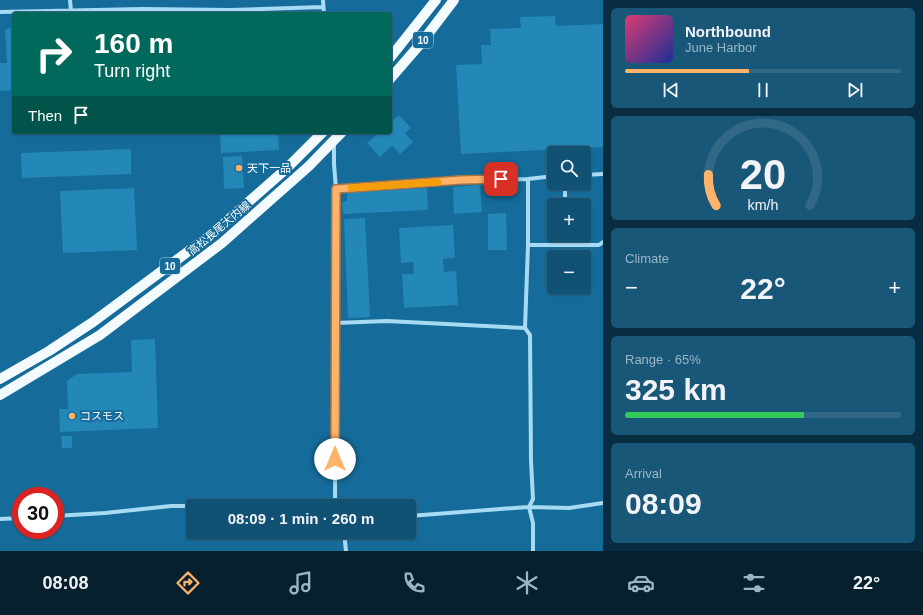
<!DOCTYPE html>
<meta charset="utf-8">
<style>
:root{--surface:#105174;--page:#195779;--text:#f1f3f6;--muted:#9cb5c5;--line:#306886;--accent:#ffb36a}
body{margin:0;font-family:Arial,"Noto Sans JP",sans-serif;background:var(--page);color:var(--text);height:100vh;display:flex;flex-direction:column;font-size:15px;white-space:nowrap}
*{box-sizing:border-box;margin:0}
p{font-size:13px;color:var(--muted)}
.icon{flex:none;width:22px;height:22px;fill:none;stroke:currentColor;stroke-width:2;stroke-linecap:round;stroke-linejoin:round}
.map{position:relative;flex:1;overflow:hidden}
.panel{display:flex;flex-direction:column;gap:8px;padding:8px;background:#092d40;width:320px}
.panel>*{flex:none}
.guide{position:absolute;left:12px;top:12px;width:380px;height:122px;border-radius:4px;box-shadow:0 1px 3px #0004,0 0 0 1px var(--line);background:#00695c;color:#fff;overflow:hidden}
.controls{position:absolute;left:547px;top:146px;display:grid;gap:8px}
.controls a{display:grid;place-items:center;width:44px;height:44px;border-radius:4px;background:var(--surface);box-shadow:0 1px 3px #0004,0 0 0 1px var(--line);font-size:20px}
.speed{position:absolute;left:12px;top:487px;display:flex;gap:8px;font-size:20px;font-weight:700;text-align:center}
.speed>*{display:grid;place-content:center;width:52px;height:52px;border-radius:50%;background:var(--surface);box-shadow:0 1px 3px #0004,0 0 0 1px var(--line);line-height:1}
.speed .limit{border:6px solid #d22;background:#fff;color:#111}
.pin{position:absolute;display:grid;place-items:center;width:34px;height:34px;color:#fff;margin:-17px;border-radius:8px;box-shadow:0 2px 6px #0006}
.me{position:absolute;width:44px;margin:-22px;rotate:0deg;stroke-linejoin:round;filter:drop-shadow(0 0 3px #0008)}
.turn{display:flex;align-items:center;gap:14px;height:84px;padding:0 16px;font-size:18px}
.turn .icon{width:52px;height:52px;stroke-width:2.5}
.turn b{display:block;font-size:28px;line-height:34px}
.then{display:flex;align-items:center;height:38px;padding:0 16px;background:#0003;gap:8px;font-size:15px}
.big{font-size:30px;font-weight:700;line-height:1.1}
.panel .widget{flex:1;display:flex;flex-direction:column;justify-content:center;gap:6px;min-width:0;padding:0 14px;border-radius:6px;background:var(--page)}
.panel .dial{align-items:center;gap:0}
.dial svg{height:104px;overflow:visible;fill:none;stroke:var(--line);stroke-width:7;stroke-linecap:round;text-anchor:middle}
.dial text{fill:var(--text);stroke:none}
.song{display:flex;align-items:center;gap:12px}
.cover{width:48px;height:48px;border-radius:6px;background:linear-gradient(135deg,hsl(340 70% 55%),hsl(230 70% 35%))}
.played{height:4px;border-radius:2px;background:linear-gradient(90deg,var(--accent) 45%,var(--line) 45%)}
.keys{display:flex;justify-content:space-around;direction:ltr}
.heat{display:flex;justify-content:space-between;align-items:center;font-size:22px;direction:ltr}
.charge{height:6px;border-radius:3px;background:linear-gradient(90deg,#34c759 65%,var(--line) 0)}
.trip{position:absolute;left:186px;top:499px;width:230px;height:40px;border-radius:4px;background:var(--surface);box-shadow:0 1px 3px #0004,0 0 0 1px var(--line);font-weight:700;line-height:40px;text-align:center}
.tabs{display:flex;height:64px;justify-content:space-around;align-items:center;background:#06202e;color:var(--muted)}
.tabs .icon{width:28px;height:28px}
.tabs .active{color:var(--accent)}
.tabs b{font-size:18px;color:var(--text)}
main{display:flex;flex:1;min-height:0}
.map>svg:first-child{display:block}
</style>
<main>
<div class="map">
<svg width="603" height="551" viewBox="0 0 603 551">
<rect width="100%" height="100%" fill="#156c9a"/>
<path fill="#2387b8" d="M 555,16 L 556,26 L 603,24 L 603,147 L 461,154 L 456,65 L 482,64 L 481,45 L 491,45 L 490,29 L 521,28 L 520,17 Z
M 14,28 L 14,90 L 0,91 L 0,63 L 7,63 L 5,29 Z
M 399,115 L 411,128 L 405,133 L 413,142 L 400,154 L 392,146 L 380,157 L 367,143 L 380,132 L 390,132 L 390,123 Z
M 220,132 L 278,132 L 279,150 L 221,153 Z
M 131,149 L 131,174 L 22,178 L 21,153 Z
M 242,156 L 244,188 L 224,189 L 223,157 Z
M 480,185 L 482,212 L 454,214 L 453,187 Z
M 134,188 L 137,250 L 63,253 L 60,191 Z
M 427,188 L 428,210 L 343,214 L 342,202 L 347,201 L 347,192 Z
M 506,213 L 507,250 L 488,250 L 488,214 Z
M 365,218 L 370,317 L 348,318 L 344,219 Z
M 453,225 L 455,258 L 443,259 L 444,272 L 456,271 L 458,305 L 404,308 L 402,274 L 414,274 L 413,262 L 401,263 L 399,228 Z
M 155,339 L 158,428 L 60,432 L 59,409 L 68,409 L 67,381 L 77,374 L 132,372 L 131,340 Z
M 61,436 L 72,436 L 72,448 L 62,448 Z"/>
<g fill="none" stroke-linecap="round" stroke-linejoin="round">
<path stroke="#a9daf3" stroke-width="4" d="M 70,0 L 71,11
M 323,0 L 324,14
M 0,12 L 143,9 L 230,10 L 323,7
M 584,175 L 603,174
M 528,179 L 528,245 L 599,245 L 603,242
M 565,183 L 565,205
M 336,189 L 461,180 L 528,179 L 554,176
M 566,235 L 566,245
M 335,323 L 387,321 L 525,328 L 528,245
M 525,328 L 530,335 L 531,461 L 533,499 L 529,507 L 533,523 L 533,551
M 297,506 L 335,505 L 336,189 L 334,164 L 334,143
M 55,516 L 105,513 L 171,506 L 219,506
M 409,516 L 528,507 L 569,508 L 603,503
M 0,519 L 21,518
M 344,532 L 346,551"/>
<path stroke="#f4fbff" stroke-width="10" d="M 390,58 L 436,0
M 390,79 L 422,42 L 454,0
M 0,379 L 49,351 L 93,322 L 213,233 L 286,169 L 323,132
M 0,395 L 100,335 L 222,243 L 309,166 L 342,132"/>
</g>
<g fill="none" stroke-linecap="round" stroke-linejoin="round">
<g stroke="#a67445" stroke-width="10">
<path id="route" d="M 335,459 L 336,189 L 461,180 L 501,179"/>
</g>
<use href="#route" stroke="#ffb36a" stroke-width="7"/>
<path stroke="#f59e0b" stroke-width="7" d="M 351,188 L 438,182"/>
</g>
<g fill="#ffb36a" stroke="#156c9a" stroke-width="1.5">
<circle cx="239" cy="168" r="4"/>
<circle cx="72" cy="416" r="4"/>
</g>
<g text-anchor="middle" stroke-width="4" stroke-linejoin="round" paint-order="stroke">
<g fill="#156c9a" stroke="#b9d3e1" stroke-width="1">
<rect x="413" y="32" width="20" height="16" rx="3"/>
<rect x="160" y="258" width="20" height="16" rx="3"/>
</g>
<g font-size="10" font-weight="bold" fill="#fff">
<text x="423" y="44">10</text>
<text x="170" y="270">10</text>
</g>
<g font-size="11" fill="#fff" stroke="#156c9a" text-anchor="start">
<text x="247" y="172">天下一品</text>
<text x="80" y="420">コスモス</text>
</g>
<g font-size="11" fill="#fff" stroke="#156c9a">
<text transform="translate(219 228) rotate(-40)" y="4">高松長尾大内線</text>
</g>
</g>
</svg>
<div class="controls">
<a><svg class="icon" aria-label="search" viewBox="0 0 24 24"><circle cx="10" cy="10" r="6"/><path d="M15 15l6 6"/></svg></a>
<a>+</a>
<a>−</a>
</div>
<div class="speed"><div class="limit">30</div></div>
<div class="pin" style="left:501px;top:179px;background:#d93025"><svg class="icon" aria-label="arrive" viewBox="0 0 24 24"><path d="M6 21V4h12l-3 4 3 4H6"/></svg></div>
<svg class="me" style="left:335px;top:459px" viewBox="-20 -20 40 40"><circle r="19" fill="#fff"/><path d="M0-13L10 11 0 6-10 11z" fill="#ffb36a"/></svg>
<div class="trip">08:09 · 1 min · 260 m</div>
<div class="guide">
<div class="turn"><svg class="icon" aria-label="right" viewBox="0 0 24 24"><path d="M7 20v-9h11M14 6l5 5-5 5"/></svg><div><b>160 m</b>Turn right</div></div>
<div class="then">Then<svg class="icon" aria-label="arrive" viewBox="0 0 24 24"><path d="M6 21V4h12l-3 4 3 4H6"/></svg></div>
</div>
</div>
<section class="panel">
<div class="widget">
<div class="song"><i class="cover"></i><div><b>Northbound</b><p>June Harbor</p></div></div>
<div class="played"></div>
<div class="keys"><svg class="icon" aria-label="previous" viewBox="0 0 24 24"><path d="M18 5L8 12l10 7zM5 5v14"/></svg><svg class="icon" aria-label="pause" viewBox="0 0 24 24"><path d="M8 5v14M16 5v14"/></svg><svg class="icon" aria-label="next" viewBox="0 0 24 24"><path d="M6 5l10 7-10 7zM19 5v14"/></svg></div>
</div>
<div class="widget dial"><svg viewBox="0 0 100 80">
<path d="M14 69A42 42 0 1 1 86 69"/>
<path d="M14 69A42 42 0 0 1 8 45" stroke="#ffb36a"/>
<text x="50" y="56" font-size="32" font-weight="700">20</text>
<text x="50" y="72" font-size="11">km/h</text>
</svg></div>
<div class="widget"><p>Climate</p>
<div class="heat"><a>−</a><b class="big">22°</b><a>+</a></div>
</div>
<div class="widget"><p>Range · 65%</p><b class="big">325 km</b><div class="charge"></div></div>
<div class="widget"><p>Arrival</p><b class="big">08:09</b></div>
</section>
</main>
<nav class="tabs">
<b>08:08</b>
<svg class="icon active" aria-label="directions" viewBox="0 0 24 24"><path d="M12 3l9 9-9 9-9-9zM9 14v-3h6M13 9l2 2-2 2"/></svg>
<svg class="icon" aria-label="music" viewBox="0 0 24 24"><path d="M9 18V5l10-2v13"/><circle cx="6" cy="18" r="3"/><circle cx="16" cy="16" r="3"/></svg>
<svg class="icon" aria-label="phone" viewBox="0 0 24 24"><path d="M5 4h4l2 5-3 2q2 4 5 5l2-3 5 2v4C11 20 4 13 5 4z"/></svg>
<svg class="icon" aria-label="climate" viewBox="0 0 24 24"><path d="M12 3v18M4 7l16 10M4 17L20 7"/></svg>
<svg class="icon" aria-label="car" viewBox="0 0 24 24"><path d="M5 17H2v-5l4-1 3-4h7l3 4 3 1v5h-3M9 17h6M6 11h13"/><circle cx="7" cy="17" r="2"/><circle cx="17" cy="17" r="2"/></svg>
<svg class="icon" aria-label="filters" viewBox="0 0 24 24"><path d="M4 7h16M4 17h16"/><circle cx="9" cy="7" r="2"/><circle cx="15" cy="17" r="2"/></svg>
<b>22°</b>
</nav>
